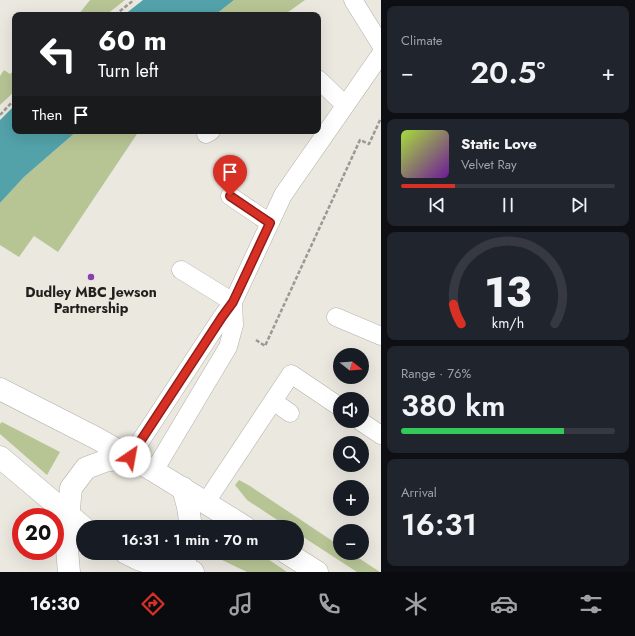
<!DOCTYPE html>
<meta charset="utf-8">
<style>
:root{--surface:#171b24;--page:#20242c;--text:#f1f3f6;--muted:#9ea1a6;--line:#363941;--accent:#d93025}
body{margin:0;font-family:Jost,sans-serif;background:var(--page);color:var(--text);height:100vh;display:flex;flex-direction:column;font-size:15px;white-space:nowrap}
*{box-sizing:border-box;margin:0}
p{font-size:13px;color:var(--muted)}
.icon{flex:none;width:22px;height:22px;fill:none;stroke:currentColor;stroke-width:2;stroke-linecap:round;stroke-linejoin:round}
.map{position:relative;flex:1;overflow:hidden}
.panel{display:flex;flex-direction:column;gap:6px;padding:6px;background:#0d0f14;width:254px}
.panel>*{flex:none}
.top-card{position:absolute;left:12px;top:12px;width:309px;height:122px;border-radius:8px;box-shadow:0 4px 16px #0002;background:#202124;color:#fff;overflow:hidden}
.needle{width:26px;rotate:107deg}
.controls{position:absolute;left:333px;top:348px;display:grid;gap:8px}
.controls a{display:grid;place-items:center;width:36px;height:36px;border-radius:50%;background:var(--surface);box-shadow:0 4px 16px #0002;font-size:20px}
.speed{position:absolute;left:12px;top:508px;display:flex;gap:8px;font-size:20px;font-weight:700;text-align:center}
.speed>*{display:grid;place-content:center;width:52px;height:52px;border-radius:50%;background:var(--surface);box-shadow:0 4px 16px #0002;line-height:1}
.speed .limit{border:6px solid #d22;background:#fff;color:#111}
.pin{position:absolute;display:grid;place-items:center;width:34px;height:34px;color:#fff;margin:-41px -17px;border-radius:50% 50% 50% 0;rotate:-45deg;box-shadow:0 0 4px #0007}
.pin .icon{rotate:45deg}
.me{position:absolute;width:44px;margin:-22px;rotate:33deg;stroke-linejoin:round;filter:drop-shadow(0 0 3px #0008)}
.turn{display:flex;align-items:center;gap:14px;height:84px;padding:0 20px;font-size:18px}
.turn .icon{width:52px;height:52px;stroke-width:2.5}
.turn b{display:block;font-size:28px;line-height:34px}
.then{display:flex;align-items:center;height:38px;padding:0 20px;background:#0003;gap:8px;font-size:15px}
.big{font-size:30px;font-weight:600;line-height:1.1}
.panel .card{flex:1;display:flex;flex-direction:column;justify-content:center;gap:6px;min-width:0;padding:0 14px;border-radius:8px;background:var(--page)}
.panel .dial{align-items:center;gap:0}
.dial svg{height:104px;overflow:visible;fill:none;stroke:var(--line);stroke-width:7;stroke-linecap:round;text-anchor:middle}
.dial text{fill:var(--text);stroke:none}
.song{display:flex;align-items:center;gap:12px}
.cover{width:48px;height:48px;border-radius:6px;background:linear-gradient(135deg,hsl(80 70% 55%),hsl(280 70% 35%))}
.played{height:4px;border-radius:2px;background:linear-gradient(90deg,var(--accent) 25%,var(--line) 25%)}
.keys{display:flex;justify-content:space-around;direction:ltr}
.heat{display:flex;justify-content:space-between;align-items:center;font-size:22px;direction:ltr}
.charge{height:6px;border-radius:3px;background:linear-gradient(90deg,#34c759 76%,var(--line) 0)}
.trip{position:absolute;left:76px;top:520px;width:228px;height:40px;border-radius:20px;background:var(--surface);box-shadow:0 4px 16px #0002;font-weight:600;line-height:40px;text-align:center}
.menu{display:flex;height:64px;justify-content:space-around;align-items:center;background:#090b0e;color:var(--muted)}
.menu .icon{width:28px;height:28px}
.menu .on{color:var(--accent)}
.menu b{font-size:18px;color:var(--text)}
main{display:flex;flex:1;min-height:0}
.map>svg:first-child{display:block}
</style>
<main>
<div class="map">
<svg width="381" height="572" viewBox="0 0 381 572">
<rect width="100%" height="100%" fill="#ebe8e0"/>
<path fill="#b7c595" d="M 90,0 L 125,0 L 106,15 L 78,15 Z
M 234,0 L 305,0 L 284,15 L 215,15 Z
M 15,69 L 15,91 L 0,105 L 0,76 L 4,70 L 10,74 Z
M 77,131 L 139,131 L 58,252 L 34,236 L 19,257 L 0,245 L 0,203 L 24,177 Z
M 2,422 L 60,452 L 47,475 L 0,434 L 0,424 Z
M 239,480 L 250,486 L 340,546 L 340,553 L 351,553 L 380,572 L 357,572 L 297,533 L 297,527 L 288,527 L 247,500 L 235,485 Z
M 205,553 L 259,553 L 287,572 L 247,572 L 222,560 L 202,558 Z"/>
<path fill="#53a2aa" d="M 143,0 L 234,0 L 215,15 L 124,15 Z
M 15,105 L 15,131 L 77,131 L 24,177 L 0,203 L 0,120 Z"/>
<g fill="none" stroke-linecap="round" stroke-linejoin="round">
<g stroke="#b2b0a8" stroke-width="19">
<path id="service" d="M 353,0 L 381,45
M 318,79 L 345,105
M 206,134 L 211,131
M 230,196 L 270,223
M 181,270 L 233,302
M 336,317 L 381,336
M 273,401 L 290,413
M 360,421 L 381,435
M 130,457 L 222,317 L 233,302 L 283,195 L 381,54
M 154,471 L 228,347 L 234,325 L 233,302
M 206,502 L 291,374 L 340,407"/>
</g>
<g stroke="#b2b0a8" stroke-width="23">
<path id="tertiary" d="M 183,488 L 188,507 L 191,527
M 69,572 L 66,538 L 71,488 L 86,468 L 105,461 L 130,457
M 181,572 L 187,553"/>
</g>
<g stroke="#b2b0a8" stroke-width="23">
<path id="trunk" d="M 0,389 L 96,438 L 154,471 L 245,527
M 0,457 L 83,527
M 126,553 L 138,559 L 165,568 L 193,572
M 287,553 L 317,572"/>
</g>
<path stroke="#9b9993" stroke-width="2.5" stroke-dasharray="4 2" stroke-linecap="butt" d="M 115,15 L 134,0
M 0,115 L 15,99
M 256,340 L 265,346 L 360,140 L 369,144 L 381,118"/>
<use href="#service" stroke="#fff" stroke-width="18"/>
<use href="#tertiary" stroke="#fff" stroke-width="22"/>
<use href="#trunk" stroke="#fff" stroke-width="22"/>
</g>
<g fill="none" stroke-linecap="round" stroke-linejoin="round">
<g stroke="#8d1f18" stroke-width="10">
<path id="route" d="M 130,457 L 222,317 L 233,302 L 270,223 L 230,196"/>
</g>
<use href="#route" stroke="#d93025" stroke-width="7"/>
</g>
<circle fill="#8a3eb0" stroke="#ebe8e0" stroke-width="1.5" cx="91" cy="277" r="4"/>
<g text-anchor="middle" stroke-width="3.5" stroke-linejoin="round" paint-order="stroke">
<g font-size="14" font-weight="bold" fill="#201f1c" stroke="#ebe8e0">
<text x="91" y="297">Dudley MBC Jewson<tspan x="91" dy="16">Partnership</tspan></text>
</g>
</g>
</svg>
<div class="controls">
<a><svg class="needle" viewBox="-14 -14 28 28"><path d="M0-13l5 13h-10z" fill="#e53935"/><path d="M0 13l5-13h-10z" fill="#9ea1a6"/></svg></a>
<a><svg class="icon" aria-label="sound" viewBox="0 0 24 24"><path d="M4 9h4l5-4v14l-5-4H4zM17 9q2 3 0 6"/></svg></a>
<a><svg class="icon" aria-label="search" viewBox="0 0 24 24"><circle cx="10" cy="10" r="6"/><path d="M15 15l6 6"/></svg></a>
<a>+</a>
<a>−</a>
</div>
<div class="speed"><div class="limit">20</div></div>
<div class="pin" style="left:230px;top:196px;background:#d93025"><svg class="icon" aria-label="arrive" viewBox="0 0 24 24"><path d="M6 21V4h12l-3 4 3 4H6"/></svg></div>
<svg class="me" style="left:130px;top:457px" viewBox="-20 -20 40 40"><circle r="19" fill="#fff"/><path d="M0-13L10 11 0 6-10 11z" fill="#d93025"/></svg>
<div class="trip">16:31 · 1 min · 70 m</div>
<div class="top-card">
<div class="turn"><svg class="icon" aria-label="left" viewBox="0 0 24 24"><path d="M17 20v-9H6M10 6l-5 5 5 5"/></svg><div><b>60 m</b>Turn left</div></div>
<div class="then">Then<svg class="icon" aria-label="arrive" viewBox="0 0 24 24"><path d="M6 21V4h12l-3 4 3 4H6"/></svg></div>
</div>
</div>
<section class="panel">
<div class="card"><p>Climate</p>
<div class="heat"><a>−</a><b class="big">20.5°</b><a>+</a></div>
</div>
<div class="card">
<div class="song"><i class="cover"></i><div><b>Static Love</b><p>Velvet Ray</p></div></div>
<div class="played"></div>
<div class="keys"><svg class="icon" aria-label="previous" viewBox="0 0 24 24"><path d="M18 5L8 12l10 7zM5 5v14"/></svg><svg class="icon" aria-label="pause" viewBox="0 0 24 24"><path d="M8 5v14M16 5v14"/></svg><svg class="icon" aria-label="next" viewBox="0 0 24 24"><path d="M6 5l10 7-10 7zM19 5v14"/></svg></div>
</div>
<div class="card dial"><svg viewBox="0 0 100 80">
<path d="M14 69A42 42 0 1 1 86 69"/>
<path d="M14 69A42 42 0 0 1 8 54" stroke="#d93025"/>
<text x="50" y="56" font-size="32" font-weight="700">13</text>
<text x="50" y="72" font-size="11">km/h</text>
</svg></div>
<div class="card"><p>Range · 76%</p><b class="big">380 km</b><div class="charge"></div></div>
<div class="card"><p>Arrival</p><b class="big">16:31</b></div>
</section>
</main>
<nav class="menu">
<b>16:30</b>
<svg class="icon on" aria-label="directions" viewBox="0 0 24 24"><path d="M12 3l9 9-9 9-9-9zM9 14v-3h6M13 9l2 2-2 2"/></svg>
<svg class="icon" aria-label="music" viewBox="0 0 24 24"><path d="M9 18V5l10-2v13"/><circle cx="6" cy="18" r="3"/><circle cx="16" cy="16" r="3"/></svg>
<svg class="icon" aria-label="phone" viewBox="0 0 24 24"><path d="M5 4h4l2 5-3 2q2 4 5 5l2-3 5 2v4C11 20 4 13 5 4z"/></svg>
<svg class="icon" aria-label="climate" viewBox="0 0 24 24"><path d="M12 3v18M4 7l16 10M4 17L20 7"/></svg>
<svg class="icon" aria-label="car" viewBox="0 0 24 24"><path d="M5 17H2v-5l4-1 3-4h7l3 4 3 1v5h-3M9 17h6M6 11h13"/><circle cx="7" cy="17" r="2"/><circle cx="17" cy="17" r="2"/></svg>
<svg class="icon" aria-label="filters" viewBox="0 0 24 24"><path d="M4 7h16M4 17h16"/><circle cx="9" cy="7" r="2"/><circle cx="15" cy="17" r="2"/></svg>
</nav>
